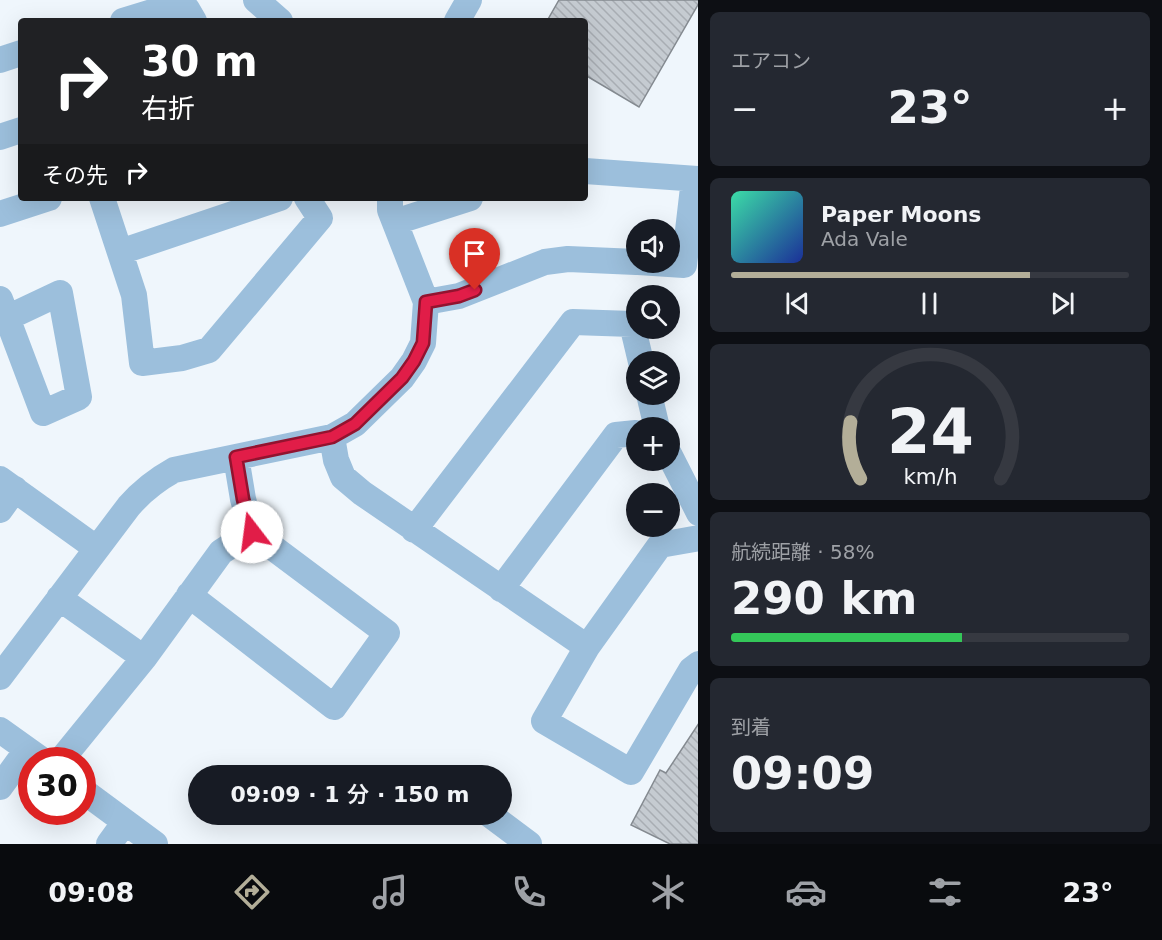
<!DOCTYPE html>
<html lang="ja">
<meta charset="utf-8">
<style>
:root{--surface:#171b24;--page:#242831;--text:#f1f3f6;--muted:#9ea1a6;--line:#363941;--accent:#b3ae98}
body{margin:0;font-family:"DejaVu Sans","Noto Sans JP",sans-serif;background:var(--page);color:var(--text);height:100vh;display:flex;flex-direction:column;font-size:22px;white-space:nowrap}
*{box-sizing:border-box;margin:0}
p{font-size:20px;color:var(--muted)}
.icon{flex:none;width:33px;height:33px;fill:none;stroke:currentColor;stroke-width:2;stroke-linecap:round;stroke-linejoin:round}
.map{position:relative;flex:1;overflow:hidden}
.panel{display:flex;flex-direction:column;gap:12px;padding:12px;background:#0d0f14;width:464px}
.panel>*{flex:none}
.guide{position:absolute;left:18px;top:18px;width:570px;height:183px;border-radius:6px;box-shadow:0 6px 24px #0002;background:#202124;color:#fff;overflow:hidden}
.buttons{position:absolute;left:626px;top:219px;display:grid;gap:12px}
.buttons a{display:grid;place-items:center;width:54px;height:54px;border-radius:50%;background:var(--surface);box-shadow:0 6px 24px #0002;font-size:30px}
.speed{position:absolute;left:18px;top:747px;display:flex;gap:12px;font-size:30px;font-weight:700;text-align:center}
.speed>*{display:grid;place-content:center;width:78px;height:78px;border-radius:50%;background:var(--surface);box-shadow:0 6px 24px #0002;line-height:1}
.speed .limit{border:9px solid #d22;background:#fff;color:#111}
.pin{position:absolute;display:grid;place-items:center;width:51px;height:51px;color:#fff;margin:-62px -26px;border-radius:50% 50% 50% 0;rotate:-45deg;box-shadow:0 0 6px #0007}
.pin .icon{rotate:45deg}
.me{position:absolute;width:66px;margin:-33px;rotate:345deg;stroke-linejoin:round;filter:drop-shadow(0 0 4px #0008)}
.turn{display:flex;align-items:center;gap:21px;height:126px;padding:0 24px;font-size:27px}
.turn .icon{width:78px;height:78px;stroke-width:2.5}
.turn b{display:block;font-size:42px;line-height:51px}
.then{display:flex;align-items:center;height:57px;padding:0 24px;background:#0003;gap:12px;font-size:22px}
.big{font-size:45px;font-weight:600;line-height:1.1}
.panel .widget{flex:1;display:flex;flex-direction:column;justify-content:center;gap:9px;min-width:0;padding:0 21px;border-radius:9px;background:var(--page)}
.panel .dial{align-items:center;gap:0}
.dial svg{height:156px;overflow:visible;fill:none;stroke:var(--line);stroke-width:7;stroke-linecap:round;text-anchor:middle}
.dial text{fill:var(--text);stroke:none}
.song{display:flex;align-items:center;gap:18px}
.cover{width:72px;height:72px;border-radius:9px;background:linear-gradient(135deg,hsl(160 70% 55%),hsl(230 70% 35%))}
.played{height:6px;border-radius:3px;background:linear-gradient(90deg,var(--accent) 75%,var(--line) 75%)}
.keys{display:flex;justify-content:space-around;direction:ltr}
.heat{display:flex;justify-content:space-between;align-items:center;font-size:33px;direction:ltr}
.charge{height:9px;border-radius:4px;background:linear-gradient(90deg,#34c759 58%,var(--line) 0)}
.trip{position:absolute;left:188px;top:765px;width:324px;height:60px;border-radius:30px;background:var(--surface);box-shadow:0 6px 24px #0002;font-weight:600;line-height:60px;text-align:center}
.menu{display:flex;height:96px;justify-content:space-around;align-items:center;background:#090b0e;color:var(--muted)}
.menu .icon{width:42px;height:42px}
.menu .current{color:var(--accent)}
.menu b{font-size:27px;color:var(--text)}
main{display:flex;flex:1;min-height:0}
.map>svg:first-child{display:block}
</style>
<main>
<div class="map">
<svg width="699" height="844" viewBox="0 0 699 844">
<defs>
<pattern id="building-back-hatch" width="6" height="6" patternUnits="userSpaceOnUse" patternTransform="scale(1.5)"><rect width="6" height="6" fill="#c5cbd1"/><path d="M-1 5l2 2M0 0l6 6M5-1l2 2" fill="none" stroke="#a8adb3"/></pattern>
</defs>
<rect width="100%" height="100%" fill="#eff6fc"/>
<path fill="url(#building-back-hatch)" stroke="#848a90" stroke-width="1.5" d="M 559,0 L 699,0 L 699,3 L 639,107 L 585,75 L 585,21 L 547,21 Z
M 699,723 L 699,844 L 670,844 L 631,825 L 660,770 L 666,773 Z"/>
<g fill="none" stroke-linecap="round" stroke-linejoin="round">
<path stroke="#9cbfdc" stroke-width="26" d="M 256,0 L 280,21
M 123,21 L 178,4 L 187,9 L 194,21
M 457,21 L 469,0
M 0,60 L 21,53
M 0,137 L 21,130
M 585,171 L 699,179
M 102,198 L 134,295 L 142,363 L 182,358 L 209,350 L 320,218 L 307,198
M 0,214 L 49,198
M 395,222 L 470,198
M 120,252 L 280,198
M 638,262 L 684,265 L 694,179
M 0,299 L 43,413 L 79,397 L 60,293 L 7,318
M 426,302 L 459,296 L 545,262 L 568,259 L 636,262
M 649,394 L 657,428
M 332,437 L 336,460 L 343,477 L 362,493 L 587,647
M 669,454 L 699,513
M 0,479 L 96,548
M 0,510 L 15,489
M 414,530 L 573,322 L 632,324 L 641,362
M 699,538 L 660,545 L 587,647 L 544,721 L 631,772 L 691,670 L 699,664
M 501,589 L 616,435 L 636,433
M 189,595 L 334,707 L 387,633 L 252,532 L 243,499 L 236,457
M 59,598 L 144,658 L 221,552 L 252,532
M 0,677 L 129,506 C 142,491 156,480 174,470 L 332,437 L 355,424 L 402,378 L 414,361 L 423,343 L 426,302 L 390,210 L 390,198
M 0,730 L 42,760
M 61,760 L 144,658
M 0,787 L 27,750
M 82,790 L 155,844
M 489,814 L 529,844
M 109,844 L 125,822"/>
</g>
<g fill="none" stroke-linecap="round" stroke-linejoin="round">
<g stroke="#92132f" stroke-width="15">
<path id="route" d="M 252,532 L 243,499 L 236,457 L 332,437 L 355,424 L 402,378 L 414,361 L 423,343 L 426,302 L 459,296 L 475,290"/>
</g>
<use href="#route" stroke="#e11d48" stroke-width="10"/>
</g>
</svg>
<div class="buttons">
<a><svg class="icon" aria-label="sound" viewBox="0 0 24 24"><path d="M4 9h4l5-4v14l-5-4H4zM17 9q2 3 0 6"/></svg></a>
<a><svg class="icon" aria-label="search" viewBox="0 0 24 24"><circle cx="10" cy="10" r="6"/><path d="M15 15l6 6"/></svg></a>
<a><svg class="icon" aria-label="layers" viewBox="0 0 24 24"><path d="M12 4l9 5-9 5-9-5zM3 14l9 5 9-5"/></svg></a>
<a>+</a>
<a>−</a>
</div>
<div class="speed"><div class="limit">30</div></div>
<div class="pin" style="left:475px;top:290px;background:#d93025"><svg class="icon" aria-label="arrive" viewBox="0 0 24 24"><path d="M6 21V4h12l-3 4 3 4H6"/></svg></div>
<svg class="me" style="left:252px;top:532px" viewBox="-20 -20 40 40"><circle r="19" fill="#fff"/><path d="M0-13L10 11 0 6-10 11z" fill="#e11d48"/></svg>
<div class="trip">09:09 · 1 分 · 150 m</div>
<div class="guide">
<div class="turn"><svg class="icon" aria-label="right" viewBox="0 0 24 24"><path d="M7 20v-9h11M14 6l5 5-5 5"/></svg><div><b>30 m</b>右折</div></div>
<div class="then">その先<svg class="icon" aria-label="right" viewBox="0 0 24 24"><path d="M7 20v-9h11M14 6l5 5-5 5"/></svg></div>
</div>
</div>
<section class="panel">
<div class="widget"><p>エアコン</p>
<div class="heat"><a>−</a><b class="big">23°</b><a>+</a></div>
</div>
<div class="widget">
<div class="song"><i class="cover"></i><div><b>Paper Moons</b><p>Ada Vale</p></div></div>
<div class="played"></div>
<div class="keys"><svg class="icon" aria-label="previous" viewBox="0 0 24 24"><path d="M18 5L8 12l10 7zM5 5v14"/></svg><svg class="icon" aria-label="pause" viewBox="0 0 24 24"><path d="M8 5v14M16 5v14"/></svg><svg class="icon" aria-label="next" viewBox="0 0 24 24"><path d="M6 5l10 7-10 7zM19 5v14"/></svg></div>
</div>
<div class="widget dial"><svg viewBox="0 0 100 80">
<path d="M14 69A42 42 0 1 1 86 69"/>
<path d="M14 69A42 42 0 0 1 9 40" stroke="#b3ae98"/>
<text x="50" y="56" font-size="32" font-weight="700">24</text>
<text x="50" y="72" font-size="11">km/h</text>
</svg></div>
<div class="widget"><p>航続距離 · 58%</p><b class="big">290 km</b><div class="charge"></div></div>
<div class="widget"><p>到着</p><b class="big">09:09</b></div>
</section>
</main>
<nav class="menu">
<b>09:08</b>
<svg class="icon current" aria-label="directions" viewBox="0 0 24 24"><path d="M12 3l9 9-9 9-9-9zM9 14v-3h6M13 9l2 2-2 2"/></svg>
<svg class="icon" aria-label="music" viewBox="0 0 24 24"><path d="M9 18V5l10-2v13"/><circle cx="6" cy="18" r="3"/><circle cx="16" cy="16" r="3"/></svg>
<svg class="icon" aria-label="phone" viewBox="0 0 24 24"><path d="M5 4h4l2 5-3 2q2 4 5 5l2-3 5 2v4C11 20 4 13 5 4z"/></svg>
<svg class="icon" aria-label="climate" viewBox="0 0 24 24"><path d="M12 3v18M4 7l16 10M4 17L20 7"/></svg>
<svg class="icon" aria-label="car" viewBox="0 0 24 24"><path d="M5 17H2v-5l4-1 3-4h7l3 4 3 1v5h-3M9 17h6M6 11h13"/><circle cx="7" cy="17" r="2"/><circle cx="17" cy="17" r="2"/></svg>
<svg class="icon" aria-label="filters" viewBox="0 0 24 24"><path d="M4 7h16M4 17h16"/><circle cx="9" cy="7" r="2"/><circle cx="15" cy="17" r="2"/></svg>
<b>23°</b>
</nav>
